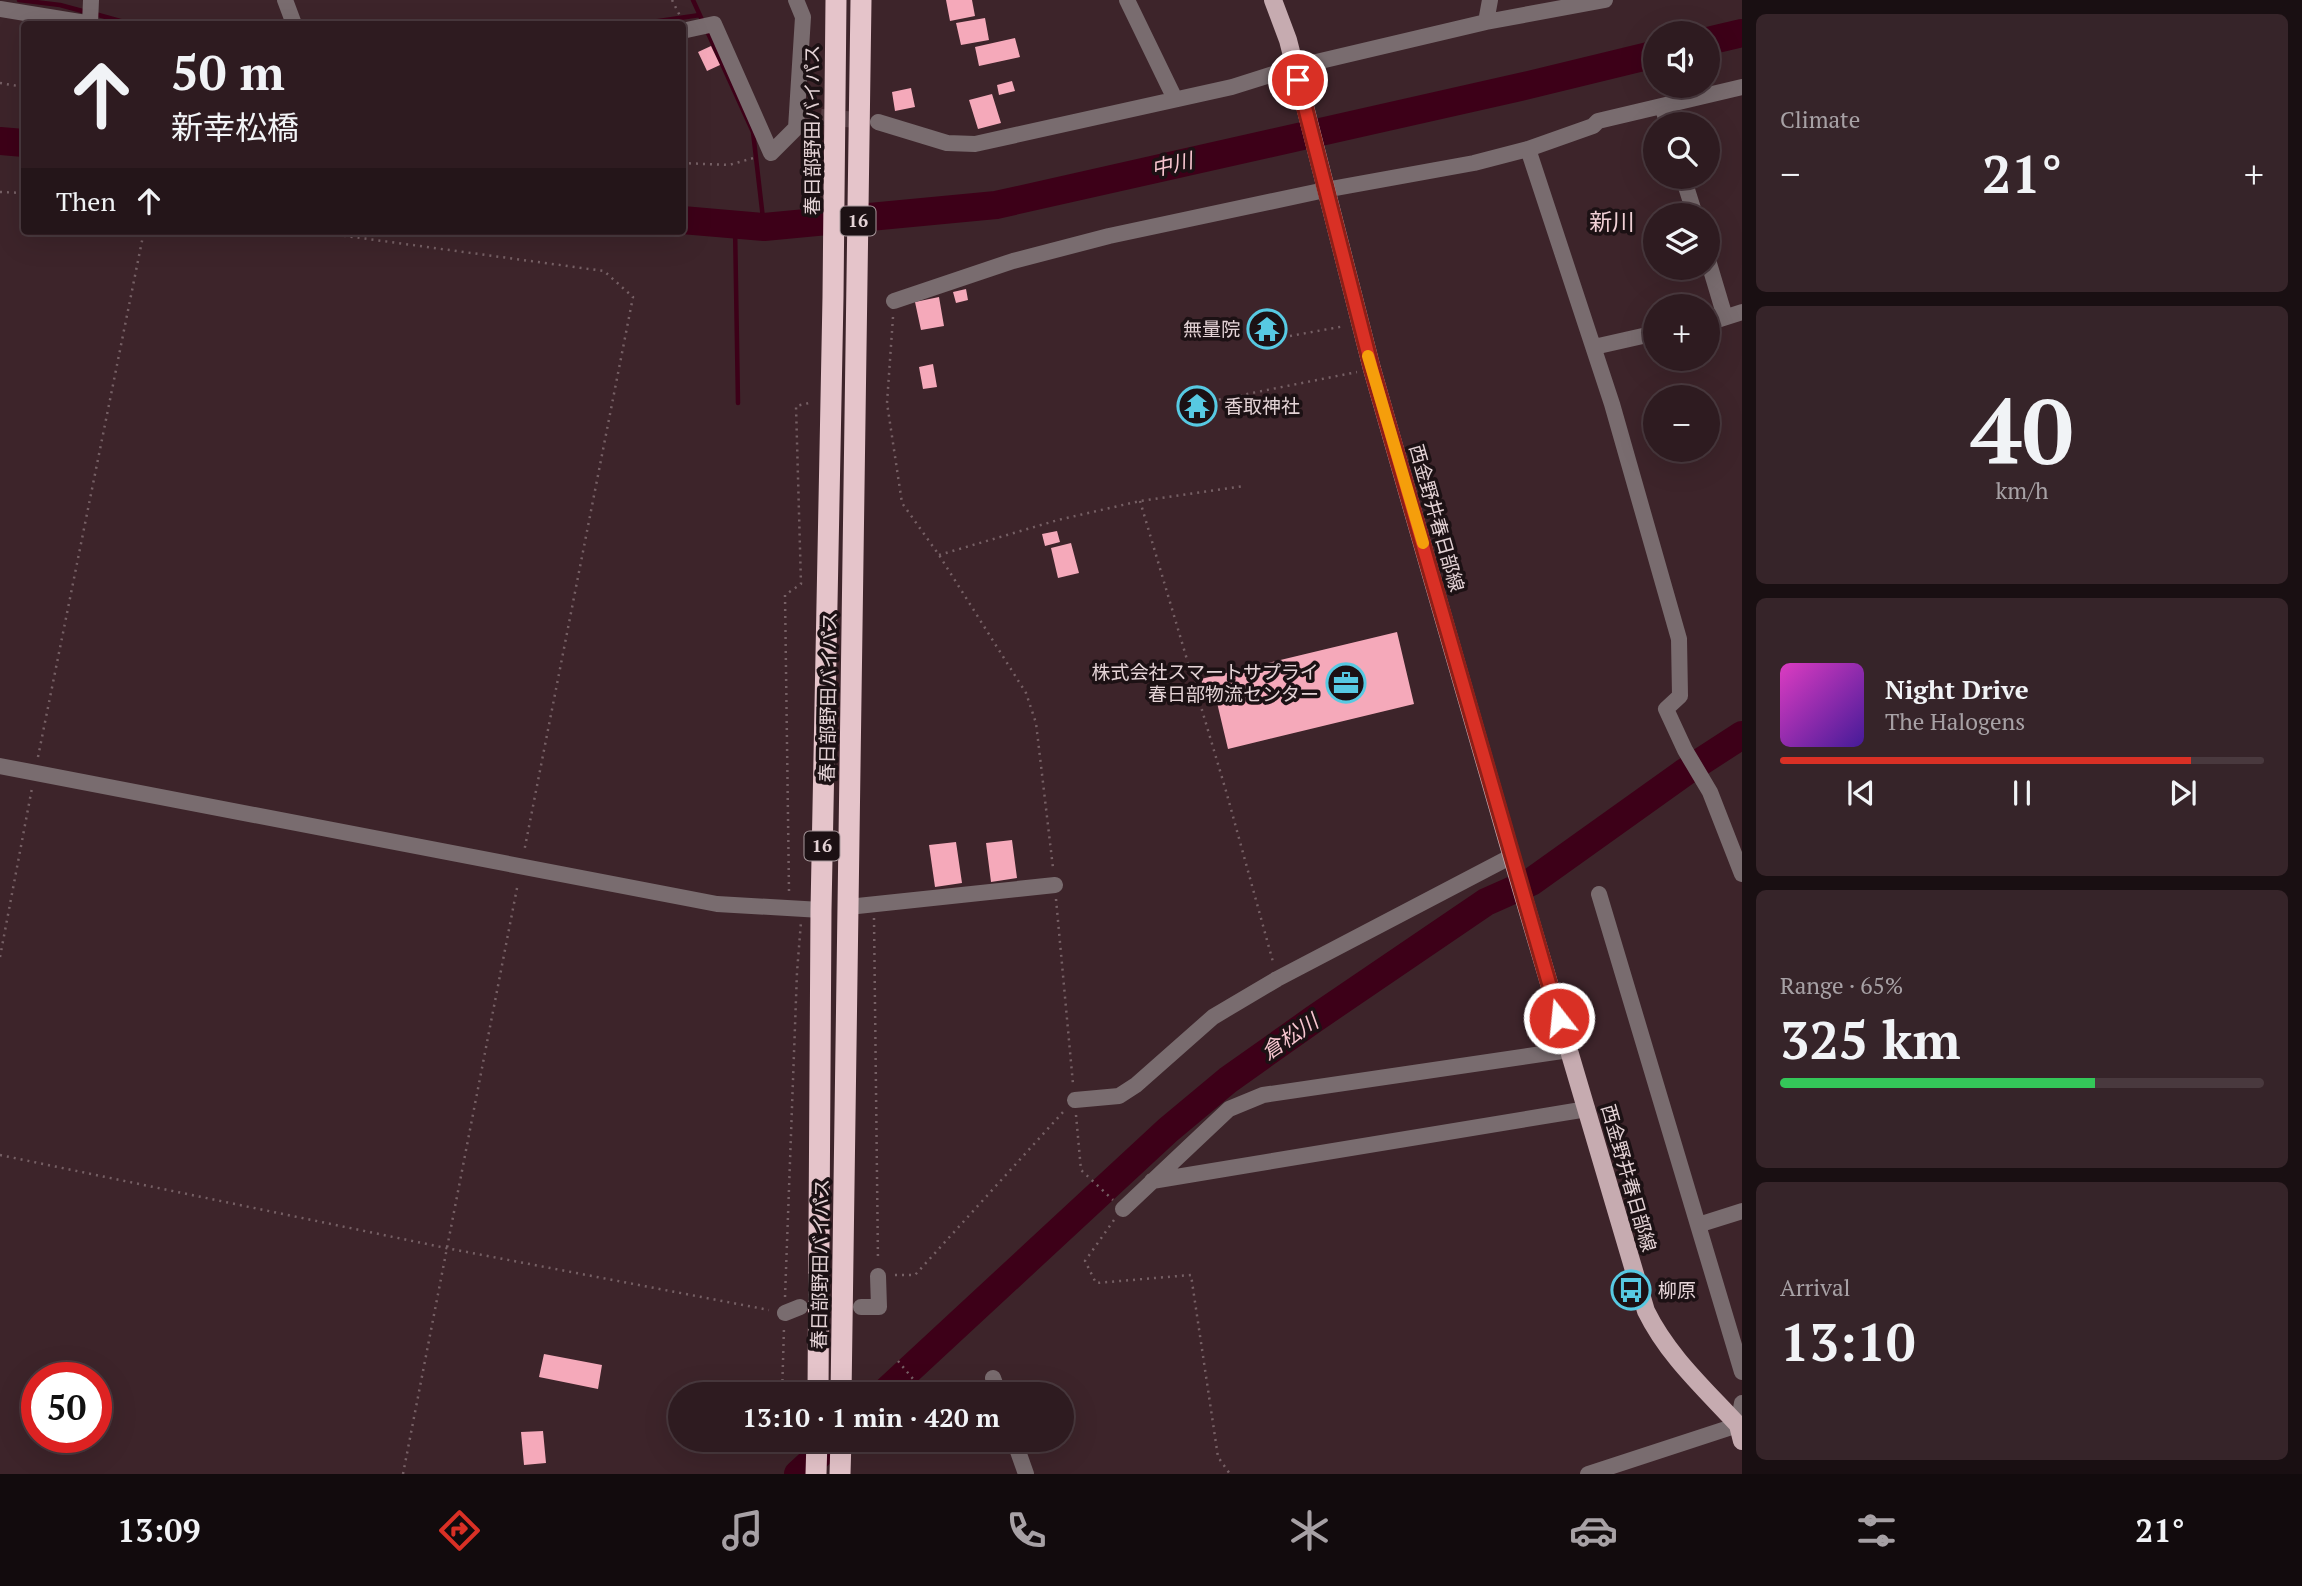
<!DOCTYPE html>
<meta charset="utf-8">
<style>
:root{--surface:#2e1b20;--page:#362429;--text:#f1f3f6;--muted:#a7a1a5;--line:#49393e;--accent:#d93025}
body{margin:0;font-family:"PT Serif","Noto Sans JP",serif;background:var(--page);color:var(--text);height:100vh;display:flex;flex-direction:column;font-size:26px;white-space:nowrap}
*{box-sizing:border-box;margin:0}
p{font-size:23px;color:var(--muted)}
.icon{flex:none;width:38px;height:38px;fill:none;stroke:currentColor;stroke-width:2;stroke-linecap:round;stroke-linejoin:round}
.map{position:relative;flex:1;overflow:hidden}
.sheet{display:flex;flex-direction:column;gap:14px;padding:14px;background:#190f12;width:560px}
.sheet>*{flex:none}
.banner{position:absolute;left:21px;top:21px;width:665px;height:214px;border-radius:7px;box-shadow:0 7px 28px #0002,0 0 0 2px var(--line);background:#2e1b20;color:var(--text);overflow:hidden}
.controls{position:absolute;left:1643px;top:21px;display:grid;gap:14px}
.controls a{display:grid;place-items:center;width:77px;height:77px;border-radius:50%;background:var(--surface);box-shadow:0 7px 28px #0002,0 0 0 2px var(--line);font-size:35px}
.speed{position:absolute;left:21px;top:1362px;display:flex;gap:14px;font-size:35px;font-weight:700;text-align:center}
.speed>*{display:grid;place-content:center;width:91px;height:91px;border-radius:50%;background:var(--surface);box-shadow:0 7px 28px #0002,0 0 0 2px var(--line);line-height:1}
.speed .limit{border:10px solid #d22;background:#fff;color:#111}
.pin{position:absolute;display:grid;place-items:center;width:60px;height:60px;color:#fff;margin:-30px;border:4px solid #fff;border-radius:50%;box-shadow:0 2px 7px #0007}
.me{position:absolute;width:77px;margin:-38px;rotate:344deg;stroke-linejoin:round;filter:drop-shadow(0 0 5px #0008)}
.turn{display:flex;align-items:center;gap:24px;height:147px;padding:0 35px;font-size:32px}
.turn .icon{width:91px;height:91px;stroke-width:2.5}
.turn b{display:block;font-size:49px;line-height:60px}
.then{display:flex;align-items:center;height:66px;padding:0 35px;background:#0003;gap:14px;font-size:26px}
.big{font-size:52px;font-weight:600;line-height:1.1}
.sheet .tile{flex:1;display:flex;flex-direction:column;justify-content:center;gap:10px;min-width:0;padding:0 24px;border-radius:10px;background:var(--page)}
.sheet .dial{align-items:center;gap:0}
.dial b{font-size:91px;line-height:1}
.song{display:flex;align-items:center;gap:21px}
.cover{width:84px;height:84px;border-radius:10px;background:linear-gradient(135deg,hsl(310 70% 55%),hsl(260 70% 35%))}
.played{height:7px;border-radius:4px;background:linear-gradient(90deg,var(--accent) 85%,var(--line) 85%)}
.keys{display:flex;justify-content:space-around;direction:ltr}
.heat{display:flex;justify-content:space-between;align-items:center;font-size:38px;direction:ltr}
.charge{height:10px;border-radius:5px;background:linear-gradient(90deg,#34c759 65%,var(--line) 0)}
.trip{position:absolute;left:668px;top:1382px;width:406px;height:70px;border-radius:35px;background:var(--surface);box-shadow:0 7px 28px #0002,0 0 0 2px var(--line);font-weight:600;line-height:70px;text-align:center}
.menu{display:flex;height:112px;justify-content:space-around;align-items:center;background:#120b0d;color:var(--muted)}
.menu .icon{width:49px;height:49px}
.menu .on{color:var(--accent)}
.menu b{font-size:32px;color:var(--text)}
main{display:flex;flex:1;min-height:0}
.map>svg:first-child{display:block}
</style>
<main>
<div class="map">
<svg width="1742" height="1474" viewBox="0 0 1742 1474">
<rect width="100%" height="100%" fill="#3d242a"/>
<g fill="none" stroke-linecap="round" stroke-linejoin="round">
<path stroke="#3d0018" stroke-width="4.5" d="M 19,0 L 60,5 L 86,12
M 693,0 L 753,132 L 764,227
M 95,14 L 131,24
M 638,24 L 700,15
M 735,225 L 738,403"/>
<path stroke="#3d0018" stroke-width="28" d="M 1708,41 L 1742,33
M 0,141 L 24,143
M 682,220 L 764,227 L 996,205 L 1520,87 L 1656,54
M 882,1395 L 1168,1130 L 1228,1080 L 1314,1019 L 1486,902 L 1531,882 L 1685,772 L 1742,735
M 798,1474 L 835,1440"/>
</g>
<path fill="#f5a9ba" d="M 946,0 L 972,0 L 975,16 L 950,21 Z
M 985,18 L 989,40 L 961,45 L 956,23 Z
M 1015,38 L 1020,57 L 979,66 L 975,47 Z
M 711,46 L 720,65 L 707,71 L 698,52 Z
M 1012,81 L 1015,91 L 999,95 L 997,85 Z
M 911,88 L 915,107 L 895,111 L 892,92 Z
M 992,94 L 1001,123 L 978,129 L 969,100 Z
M 966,289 L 968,300 L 956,303 L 953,292 Z
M 939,297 L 944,326 L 921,330 L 915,302 Z
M 933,364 L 937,387 L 923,389 L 919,367 Z
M 1057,531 L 1060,542 L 1045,546 L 1042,534 Z
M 1071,543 L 1079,573 L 1058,578 L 1051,548 Z
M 1397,632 L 1414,704 L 1228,749 L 1214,690 L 1205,693 L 1201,679 Z
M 1012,840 L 1017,878 L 991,882 L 986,843 Z
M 956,842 L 962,883 L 935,887 L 929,845 Z
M 544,1354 L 602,1365 L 598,1389 L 539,1377 Z
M 543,1431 L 546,1463 L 524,1465 L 521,1432 Z"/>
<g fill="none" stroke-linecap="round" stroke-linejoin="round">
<path stroke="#563e44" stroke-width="16" stroke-dasharray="16 8" stroke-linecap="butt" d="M 797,115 L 869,121"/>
<path stroke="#766065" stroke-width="2.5" stroke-dasharray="2 5" stroke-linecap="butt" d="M 672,0 L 680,16
M 0,83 L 24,87
M 682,163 L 729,165 L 757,157
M 0,192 L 24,193
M 309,231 L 604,271 L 633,297 L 524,852
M 893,317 L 887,403 L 902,503 L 939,555 L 1026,693 L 1036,723 L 1053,868
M 1290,336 L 1345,326
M 1212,401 L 1357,372
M 1140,501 L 1226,791 L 1273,962
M 939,555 L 1058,520 L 1140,501 L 1244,486
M 38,757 L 144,231
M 789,891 L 785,595 L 801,584 L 796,406 L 809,403
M 1056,899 L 1073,1084
M 874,918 L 878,1261
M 0,957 L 32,788
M 1076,1115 L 1081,1170 L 1113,1200
M 0,1155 L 446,1248 L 769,1310
M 1114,1220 L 1085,1261 L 1096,1283 L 1191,1275 L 1218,1457 L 1230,1474
M 895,1275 L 915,1275 L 1064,1111
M 785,1297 L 797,972 L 801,922
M 898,1361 L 924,1392
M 782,1395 L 784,1328
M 403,1474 L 518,883"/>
<path stroke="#796c6f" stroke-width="16" d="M 285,0 L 294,24
M 1127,0 L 1175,99
M 0,9 L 92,24
M 1486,22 L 1490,0
M 90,24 L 91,0
M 682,31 L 714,24 L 771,153 L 796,128 L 803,17 L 796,0
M 1662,106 L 1668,124
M 878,122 L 947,143 L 975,144 L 1232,87 L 1295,67 L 1486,22 L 1605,0
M 1528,149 L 1612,404 L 1679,639 L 1680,696 L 1666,709 L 1685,750 L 1710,792 L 1742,874
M 1683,177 L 1695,215
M 1708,260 L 1725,317
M 894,301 L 1013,261 L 1109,236 L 1325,190 L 1474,163 L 1528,149 L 1593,126 L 1598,121 L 1742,87
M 1708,323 L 1742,312
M 1594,347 L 1656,333
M 0,766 L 717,904 L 821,910
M 1599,894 L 1742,1372
M 848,907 L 1055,885
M 1075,1100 L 1119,1096 L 1136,1085 L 1213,1017 L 1277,979 L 1512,856
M 1152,1181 L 1587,1109
M 1123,1209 L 1229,1109 L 1263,1095 L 1569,1050
M 1698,1225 L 1742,1211
M 861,1307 L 879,1307 L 878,1276
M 785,1313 L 800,1307
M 993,1378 L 999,1395
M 1014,1440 L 1026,1474
M 1588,1474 L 1738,1425 L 1742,1403"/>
<path stroke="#c6abb0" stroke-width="18" d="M 1273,0 L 1288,40 L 1372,369 L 1517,875 L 1646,1311 C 1668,1356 1705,1389 1738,1425 L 1742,1441"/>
<path stroke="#e5c4ca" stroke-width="21" d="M 818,1395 L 821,910 L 833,297 L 836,0
M 841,1395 L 861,0
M 816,1474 L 817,1440
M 840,1474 L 841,1440"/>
</g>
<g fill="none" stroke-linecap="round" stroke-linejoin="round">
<g stroke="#8d1f18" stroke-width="18">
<path id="route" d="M 1298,80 L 1372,369 L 1559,1018"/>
</g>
<use href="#route" stroke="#d93025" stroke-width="12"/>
<path stroke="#f59e0b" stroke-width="12" d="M 1368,356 L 1423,543"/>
</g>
<defs>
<g id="temple-ring" transform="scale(2.0125)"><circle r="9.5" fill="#1c1114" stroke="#57c9e2" stroke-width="1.5"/><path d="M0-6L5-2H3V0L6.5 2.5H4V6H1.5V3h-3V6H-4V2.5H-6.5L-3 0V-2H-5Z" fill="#57c9e2"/></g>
<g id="office-ring" transform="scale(2.0125)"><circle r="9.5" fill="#1c1114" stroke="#57c9e2" stroke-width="1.5"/><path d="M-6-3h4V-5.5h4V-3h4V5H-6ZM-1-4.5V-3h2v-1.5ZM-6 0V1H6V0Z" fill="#57c9e2"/></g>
<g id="bus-ring" transform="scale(2.0125)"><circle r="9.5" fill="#1c1114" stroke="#57c9e2" stroke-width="1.5"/><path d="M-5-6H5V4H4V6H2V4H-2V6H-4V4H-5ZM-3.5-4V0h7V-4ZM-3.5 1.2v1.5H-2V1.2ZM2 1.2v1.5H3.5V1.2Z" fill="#57c9e2"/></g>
</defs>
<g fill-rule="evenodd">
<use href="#temple-ring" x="1267" y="329"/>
<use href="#temple-ring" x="1197" y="406"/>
<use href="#office-ring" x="1346" y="683"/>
<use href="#bus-ring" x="1631" y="1290"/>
</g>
<g text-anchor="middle" stroke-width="7" stroke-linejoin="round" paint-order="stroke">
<g fill="#1c1114" stroke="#a8999c" stroke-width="2">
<rect x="840.5" y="206.5" width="35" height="29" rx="5"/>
<rect x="804.5" y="831.5" width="35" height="29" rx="5"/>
</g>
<g font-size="18" font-weight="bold" fill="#e4d3d6">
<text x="858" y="227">16</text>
<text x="822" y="852">16</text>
</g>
<g font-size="19" fill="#e4d3d6" stroke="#1c1114">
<text transform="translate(812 130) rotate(-90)" y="7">春日部野田バイパス</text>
<text transform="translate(1437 518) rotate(74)" y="7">西金野井春日部線</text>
<text transform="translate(828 697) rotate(-89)" y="7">春日部野田バイパス</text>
<text transform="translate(1629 1178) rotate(74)" y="7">西金野井春日部線</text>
<text transform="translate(820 1264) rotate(-89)" y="7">春日部野田バイパス</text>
</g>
<g font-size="19" fill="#e4d3d6" stroke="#1c1114" text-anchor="end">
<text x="1240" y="336">無量院</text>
<text x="1224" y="413" text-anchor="start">香取神社</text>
<text x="1319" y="679">株式会社スマートサプライ<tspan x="1319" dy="22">春日部物流センター</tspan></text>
<text x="1658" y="1297" text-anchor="start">柳原</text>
</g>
<g font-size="21" font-style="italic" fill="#f8c6d0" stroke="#1c1114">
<text transform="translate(1172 165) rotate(-13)" y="7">中川</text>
<text transform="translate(1290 1037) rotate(-34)" y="7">倉松川</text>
</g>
<g font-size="23" fill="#f1d0d6" stroke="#1c1114">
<text x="1612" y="230">新川</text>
</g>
</g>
</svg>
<div class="controls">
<a><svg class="icon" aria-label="sound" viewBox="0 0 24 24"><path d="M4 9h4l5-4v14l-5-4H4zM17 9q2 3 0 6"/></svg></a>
<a><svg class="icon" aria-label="search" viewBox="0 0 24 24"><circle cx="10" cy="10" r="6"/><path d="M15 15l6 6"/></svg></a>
<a><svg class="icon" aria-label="layers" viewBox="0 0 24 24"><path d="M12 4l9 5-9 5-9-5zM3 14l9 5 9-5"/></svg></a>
<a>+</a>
<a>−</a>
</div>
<div class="speed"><div class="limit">50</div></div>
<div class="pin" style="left:1298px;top:80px;background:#d93025"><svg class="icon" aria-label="arrive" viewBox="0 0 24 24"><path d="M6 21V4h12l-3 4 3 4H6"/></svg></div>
<svg class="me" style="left:1559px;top:1018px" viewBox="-20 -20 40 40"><circle r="17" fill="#d93025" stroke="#fff" stroke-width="3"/><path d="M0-11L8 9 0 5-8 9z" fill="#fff"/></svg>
<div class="trip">13:10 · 1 min · 420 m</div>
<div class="banner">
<div class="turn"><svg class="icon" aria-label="ahead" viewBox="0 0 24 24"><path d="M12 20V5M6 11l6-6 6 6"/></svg><div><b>50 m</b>新幸松橋</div></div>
<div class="then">Then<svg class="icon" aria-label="ahead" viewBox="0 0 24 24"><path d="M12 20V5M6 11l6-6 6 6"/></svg></div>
</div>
</div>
<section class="sheet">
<div class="tile"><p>Climate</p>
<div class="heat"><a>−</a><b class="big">21°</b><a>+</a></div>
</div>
<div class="tile dial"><b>40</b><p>km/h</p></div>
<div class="tile">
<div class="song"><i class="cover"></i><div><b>Night Drive</b><p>The Halogens</p></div></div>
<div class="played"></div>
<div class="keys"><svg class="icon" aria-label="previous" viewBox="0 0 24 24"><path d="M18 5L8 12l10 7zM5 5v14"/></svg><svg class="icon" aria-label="pause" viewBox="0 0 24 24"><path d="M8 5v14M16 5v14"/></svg><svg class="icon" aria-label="next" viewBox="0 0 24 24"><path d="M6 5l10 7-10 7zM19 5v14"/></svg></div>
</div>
<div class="tile"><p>Range · 65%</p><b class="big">325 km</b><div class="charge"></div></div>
<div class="tile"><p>Arrival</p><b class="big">13:10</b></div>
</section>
</main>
<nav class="menu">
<b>13:09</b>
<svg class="icon on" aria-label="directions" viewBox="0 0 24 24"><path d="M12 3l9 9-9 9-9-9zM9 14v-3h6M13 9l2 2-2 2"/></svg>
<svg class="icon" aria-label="music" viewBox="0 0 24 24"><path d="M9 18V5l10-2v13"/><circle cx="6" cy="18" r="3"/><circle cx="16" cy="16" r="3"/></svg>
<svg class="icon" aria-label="phone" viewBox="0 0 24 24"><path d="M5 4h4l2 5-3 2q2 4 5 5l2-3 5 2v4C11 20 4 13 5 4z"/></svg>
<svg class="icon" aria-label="climate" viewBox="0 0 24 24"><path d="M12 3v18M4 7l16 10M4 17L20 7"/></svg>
<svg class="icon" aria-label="car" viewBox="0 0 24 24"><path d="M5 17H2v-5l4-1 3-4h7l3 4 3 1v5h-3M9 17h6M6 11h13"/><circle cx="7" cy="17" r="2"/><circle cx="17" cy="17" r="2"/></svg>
<svg class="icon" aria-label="filters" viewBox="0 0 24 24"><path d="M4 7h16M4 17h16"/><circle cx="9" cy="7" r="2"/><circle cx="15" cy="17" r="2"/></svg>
<b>21°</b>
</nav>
